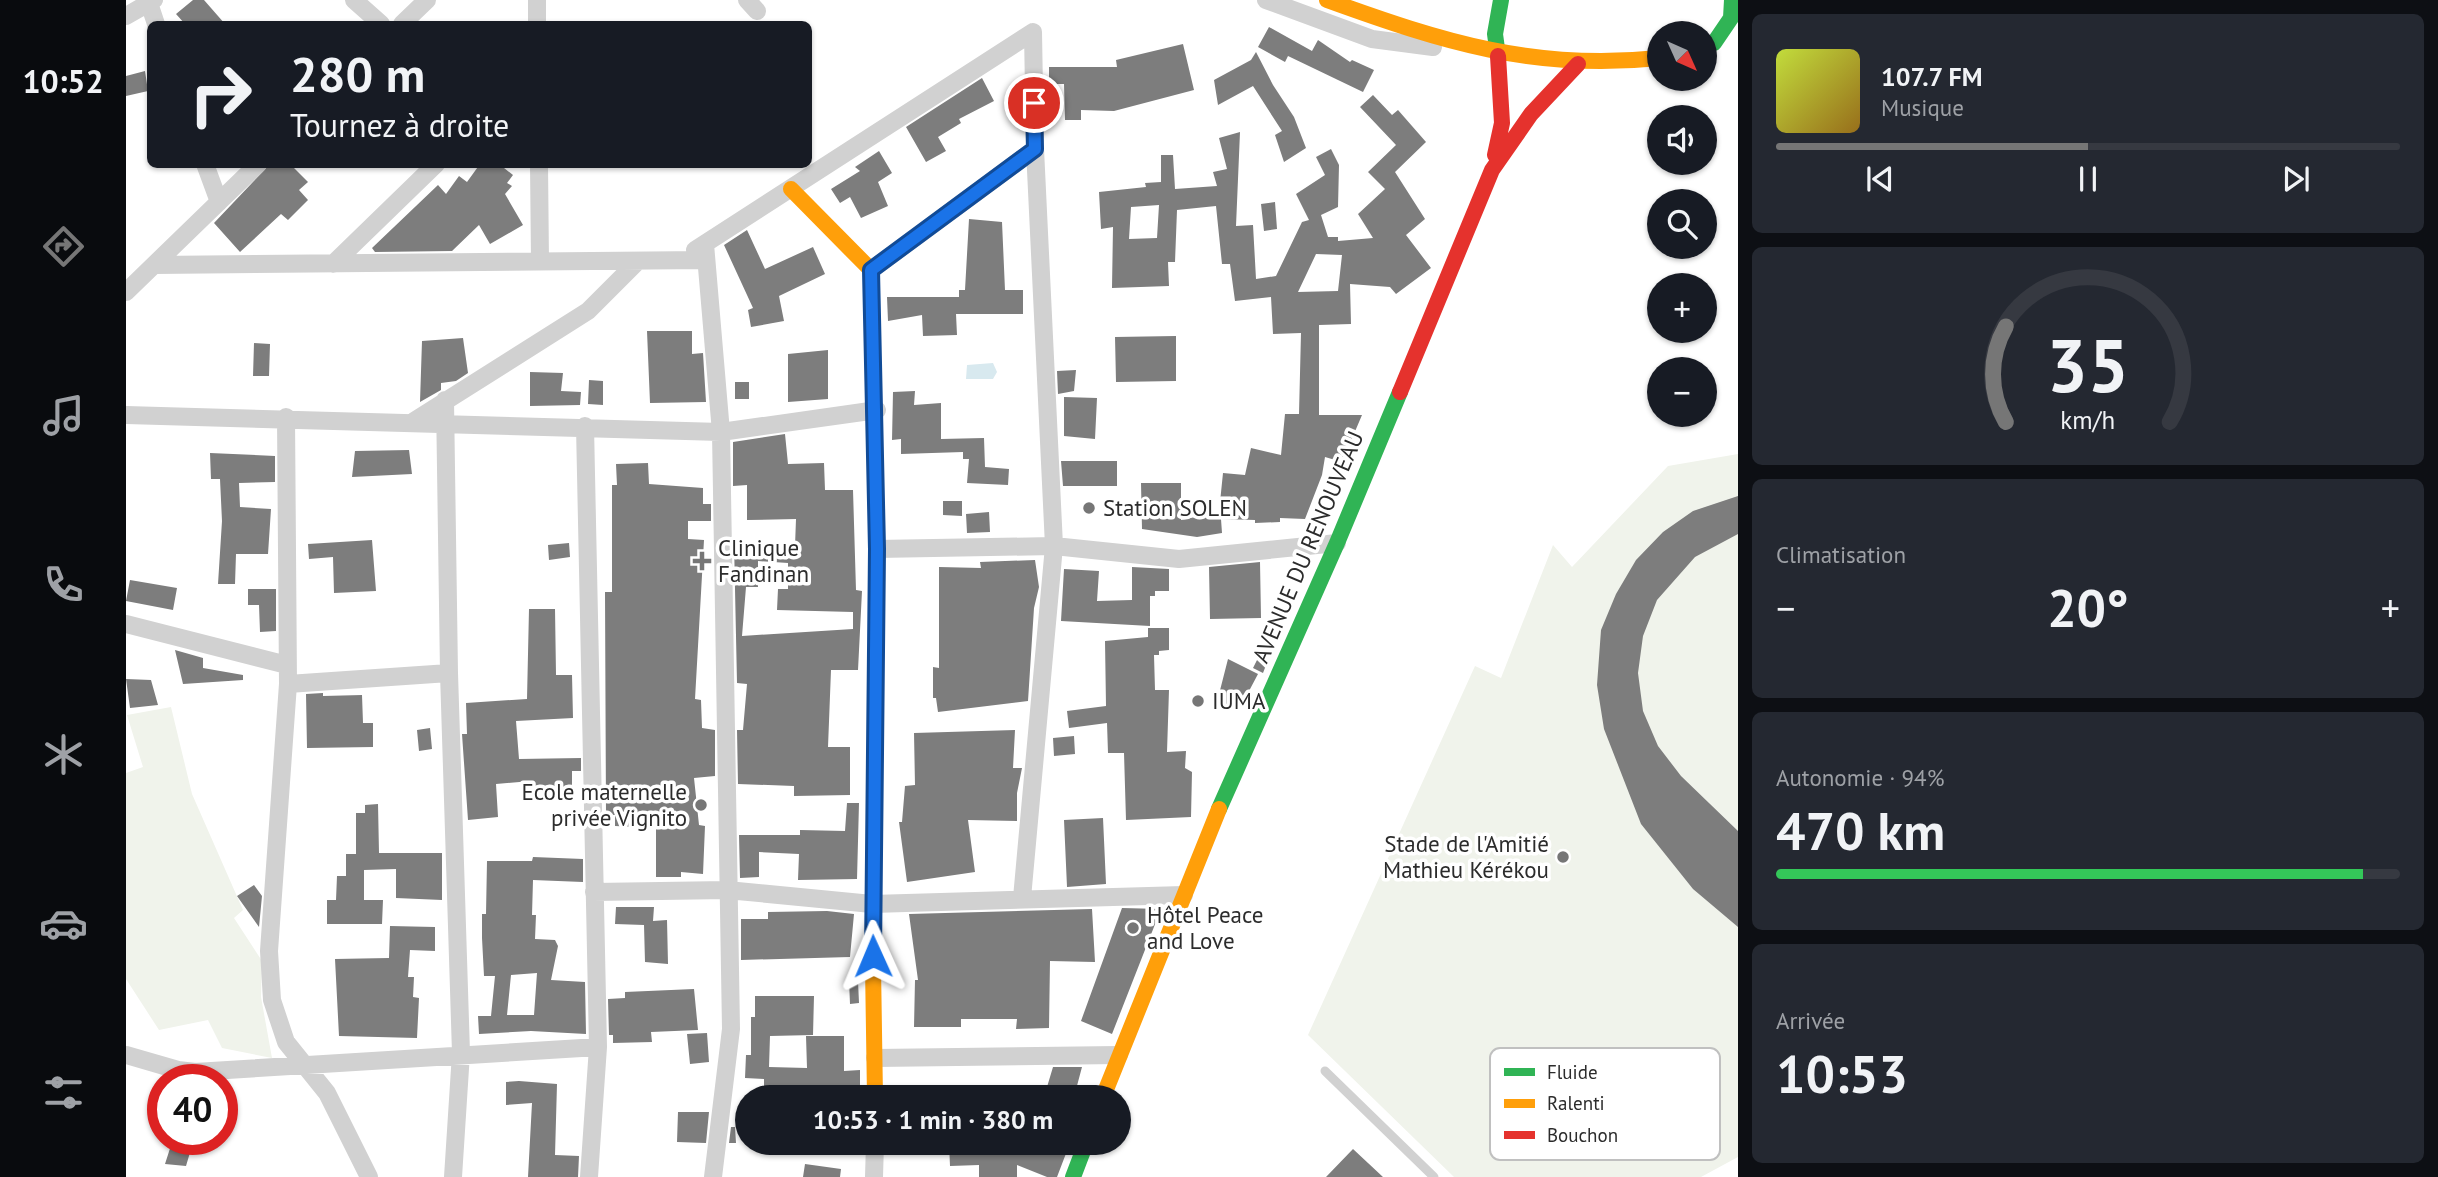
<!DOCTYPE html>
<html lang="fr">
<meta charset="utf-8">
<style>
:root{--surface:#171b24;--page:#242831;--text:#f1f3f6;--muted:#9ea1a6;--line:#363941;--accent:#767676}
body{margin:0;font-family:"PT Sans",sans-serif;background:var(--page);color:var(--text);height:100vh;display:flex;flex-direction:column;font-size:26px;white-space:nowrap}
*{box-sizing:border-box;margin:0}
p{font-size:23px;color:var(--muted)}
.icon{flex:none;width:38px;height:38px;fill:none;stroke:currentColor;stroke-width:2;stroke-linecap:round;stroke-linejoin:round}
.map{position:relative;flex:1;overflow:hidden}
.drawer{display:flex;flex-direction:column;gap:14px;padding:14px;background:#0d0f14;width:700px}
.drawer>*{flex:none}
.banner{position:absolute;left:21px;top:21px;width:665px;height:147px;border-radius:10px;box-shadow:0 2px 5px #0004;background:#171b24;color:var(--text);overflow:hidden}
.needle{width:46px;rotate:135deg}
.fabs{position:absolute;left:1521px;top:21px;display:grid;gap:14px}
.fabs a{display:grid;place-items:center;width:70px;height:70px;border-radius:50%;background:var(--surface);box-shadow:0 2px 5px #0004;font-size:35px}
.speed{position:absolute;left:21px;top:1064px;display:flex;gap:14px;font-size:35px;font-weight:700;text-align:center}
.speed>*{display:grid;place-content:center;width:91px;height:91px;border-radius:50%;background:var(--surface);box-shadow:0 2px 5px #0004;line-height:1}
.speed .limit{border:10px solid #d22;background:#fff;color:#111}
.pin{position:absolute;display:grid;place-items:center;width:60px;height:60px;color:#fff;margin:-30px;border:4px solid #fff;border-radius:50%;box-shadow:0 2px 7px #0007}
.me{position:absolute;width:77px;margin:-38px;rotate:359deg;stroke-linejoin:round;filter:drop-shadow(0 0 5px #0008)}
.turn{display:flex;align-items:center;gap:24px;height:147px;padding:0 28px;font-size:32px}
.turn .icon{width:91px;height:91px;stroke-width:2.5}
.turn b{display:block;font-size:49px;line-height:60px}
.big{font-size:52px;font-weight:700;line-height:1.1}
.drawer .card{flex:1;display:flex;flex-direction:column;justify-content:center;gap:10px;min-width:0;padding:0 24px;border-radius:10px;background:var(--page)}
.drawer .dial{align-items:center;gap:0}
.dial svg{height:182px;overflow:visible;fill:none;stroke:var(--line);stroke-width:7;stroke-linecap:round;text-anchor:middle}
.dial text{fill:var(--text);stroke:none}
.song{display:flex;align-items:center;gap:21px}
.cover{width:84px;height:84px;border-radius:10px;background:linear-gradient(135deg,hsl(70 70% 55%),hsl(40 70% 35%))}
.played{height:7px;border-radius:4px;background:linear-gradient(90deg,var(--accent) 50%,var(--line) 50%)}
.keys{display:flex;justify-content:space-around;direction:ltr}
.heat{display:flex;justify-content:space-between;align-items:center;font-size:38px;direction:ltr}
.charge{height:10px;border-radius:5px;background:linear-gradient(90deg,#34c759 94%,var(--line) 0)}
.trip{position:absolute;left:609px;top:1085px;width:396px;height:70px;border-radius:35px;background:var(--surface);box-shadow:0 2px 5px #0004;font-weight:700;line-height:70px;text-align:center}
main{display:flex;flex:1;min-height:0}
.dock{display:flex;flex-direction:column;width:126px;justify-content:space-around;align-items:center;background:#090b0e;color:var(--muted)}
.dock .icon{width:49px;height:49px}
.dock .current{color:var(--accent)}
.dock b{font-size:32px;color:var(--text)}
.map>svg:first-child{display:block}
</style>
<main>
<nav class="dock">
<b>10:52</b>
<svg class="icon current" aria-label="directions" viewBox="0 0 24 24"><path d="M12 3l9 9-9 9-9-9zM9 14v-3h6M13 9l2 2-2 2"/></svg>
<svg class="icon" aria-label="music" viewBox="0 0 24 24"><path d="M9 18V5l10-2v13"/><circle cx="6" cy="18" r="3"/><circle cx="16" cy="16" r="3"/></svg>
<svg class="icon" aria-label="phone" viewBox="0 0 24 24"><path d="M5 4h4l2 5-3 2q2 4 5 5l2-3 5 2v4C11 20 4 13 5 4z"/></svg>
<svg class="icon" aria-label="climate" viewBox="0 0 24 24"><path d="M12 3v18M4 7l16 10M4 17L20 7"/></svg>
<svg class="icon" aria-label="car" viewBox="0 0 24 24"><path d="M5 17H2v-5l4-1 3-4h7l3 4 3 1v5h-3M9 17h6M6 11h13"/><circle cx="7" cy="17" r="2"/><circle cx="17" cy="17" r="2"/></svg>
<svg class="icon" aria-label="filters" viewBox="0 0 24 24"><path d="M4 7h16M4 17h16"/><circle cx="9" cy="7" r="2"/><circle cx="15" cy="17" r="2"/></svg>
</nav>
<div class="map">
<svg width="1612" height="1177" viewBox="0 0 1612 1177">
<rect width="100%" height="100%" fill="#fff"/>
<path fill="#f0f3eb" d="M 1612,454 L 1612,1157 L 1575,1177 L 1328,1177 L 1182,1035 L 1349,666 L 1375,678 L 1427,545 L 1446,567 L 1542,466 Z
M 45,707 L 66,794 L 117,910 L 108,918 L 136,961 L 135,997 L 146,1058 L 96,1048 L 82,1020 L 33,1030 L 0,979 L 0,773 L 17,767 L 1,715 Z"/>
<path fill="#d8e9ef" d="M 867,363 L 871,372 L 867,379 L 840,379 L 841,365 Z"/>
<path fill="#7d7d7d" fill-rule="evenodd" d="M 67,0 L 78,0 L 99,24 L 59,24 L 50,14 Z
M 1143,27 L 1186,51 L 1192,40 L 1224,62 L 1226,60 L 1248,70 L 1237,92 L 1162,56 L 1159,62 L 1132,47 Z
M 1057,44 L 1068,90 L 988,111 L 955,110 L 955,120 L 939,120 L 938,84 L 923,84 L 923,67 L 991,67 L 990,60 Z
M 1130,52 L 1147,85 L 1168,117 L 1180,148 L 1158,162 L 1149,135 L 1156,131 L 1127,86 L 1092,105 L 1088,80 L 1125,60 Z
M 19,71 L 22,91 L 0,96 L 0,76 Z
M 856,78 L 868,101 L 833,119 L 835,123 L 812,137 L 820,151 L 800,162 L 780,127 Z
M 1247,95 L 1266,115 L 1272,110 L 1300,142 L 1269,172 L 1299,219 L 1280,235 L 1305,268 L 1270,294 L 1264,287 L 1224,284 L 1225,324 L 1193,325 L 1193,415 L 1236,415 L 1216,462 L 1199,457 L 1196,475 L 1179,519 L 1154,518 L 1154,522 L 1129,523 L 1129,520 L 1095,519 L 1096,533 L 1071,537 L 1016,529 L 1015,483 L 1055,483 L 1055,520 L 1093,512 L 1097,473 L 1119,475 L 1125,448 L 1155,455 L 1159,414 L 1173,414 L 1175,333 L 1147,334 L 1145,297 L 1109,301 L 1104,264 L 1096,264 L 1090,206 L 1051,210 L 1049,262 L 1042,262 L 1043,286 L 986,288 L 987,227 L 975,229 L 973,192 L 1020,187 L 1019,183 L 1035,182 L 1035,155 L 1047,155 L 1049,189 L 1091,186 L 1087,172 L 1101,169 L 1093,138 L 1114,132 L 1110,226 L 1127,225 L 1130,279 L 1150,276 L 1176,222 L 1183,220 L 1170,194 L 1199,175 L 1190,157 L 1205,149 L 1213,165 L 1212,207 L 1195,215 L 1202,237 L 1212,237 L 1212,241 L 1247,238 L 1232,214 L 1259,189 L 1242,172 L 1270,145 L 1234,107 ZM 1033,205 L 1031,238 L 1003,239 L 1005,207 ZM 1190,254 L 1216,255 L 1212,291 L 1172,292 Z
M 753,151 L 766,173 L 752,182 L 762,206 L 735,218 L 724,197 L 714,203 L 705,189 L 734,171 L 729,167 Z
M 144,164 L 164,164 L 182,182 L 173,190 L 182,200 L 162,220 L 155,214 L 114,252 L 88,223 Z
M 354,164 L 373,164 L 387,175 L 381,183 L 386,186 L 379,194 L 397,225 L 364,244 L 353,225 L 326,251 L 249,252 L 246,248 L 312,185 L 320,194 L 333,176 L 341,182 Z
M 1149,202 L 1151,229 L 1138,231 L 1135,204 Z
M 843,219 L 876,222 L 879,290 L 897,290 L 897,314 L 830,314 L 831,335 L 797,336 L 796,315 L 762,321 L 761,297 L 833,297 L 833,290 L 839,290 Z
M 621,230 L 639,269 L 687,247 L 699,274 L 653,296 L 658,321 L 625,327 L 622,310 L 627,308 L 598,245 Z
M 521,331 L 566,331 L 566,354 L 577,353 L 580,402 L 524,403 Z
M 1050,336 L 1050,381 L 990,382 L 989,337 Z
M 337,338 L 342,373 L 330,381 L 315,383 L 315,390 L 294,402 L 296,341 Z
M 128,343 L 144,344 L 143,376 L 127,376 Z
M 702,350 L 702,399 L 662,402 L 662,354 Z
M 950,370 L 948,391 L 932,394 L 931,371 Z
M 404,372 L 437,373 L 435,391 L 455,392 L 454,405 L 404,406 Z
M 463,380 L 477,381 L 477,405 L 462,404 Z
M 609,382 L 623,382 L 623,399 L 609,399 Z
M 789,391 L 788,405 L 815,403 L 815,439 L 858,438 L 859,467 L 883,469 L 882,485 L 841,483 L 843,459 L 837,459 L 837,452 L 775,454 L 775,439 L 766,440 L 767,392 Z
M 938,397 L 971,398 L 969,439 L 938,436 Z
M 659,434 L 662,464 L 698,463 L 699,490 L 727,490 L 730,590 L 736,591 L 732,670 L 705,670 L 702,747 L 724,747 L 724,795 L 668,796 L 668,786 L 612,784 L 611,730 L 617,730 L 621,684 L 611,683 L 608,542 L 669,546 L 670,519 L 621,520 L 621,485 L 607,486 L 607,442 ZM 632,561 L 662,563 L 662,589 L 652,589 L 651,610 L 727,612 L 727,629 L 616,636 L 620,587 L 632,587 Z
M 283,450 L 286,474 L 226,477 L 229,451 Z
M 84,453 L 149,456 L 149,482 L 113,483 L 114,507 L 145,509 L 142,554 L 110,554 L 109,584 L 92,584 L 96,521 L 94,479 L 85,479 Z
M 935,461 L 991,461 L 991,486 L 937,486 Z
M 522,463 L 523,484 L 577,488 L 577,504 L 585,504 L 585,521 L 562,521 L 562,539 L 578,540 L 569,699 L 575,700 L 576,728 L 589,730 L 589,776 L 568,778 L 573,825 L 579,826 L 577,874 L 555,872 L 555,877 L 530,877 L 530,828 L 489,826 L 489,815 L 480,815 L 479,592 L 486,592 L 486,485 L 491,485 L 490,464 Z
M 1612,496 L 1612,534 L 1569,557 L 1531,600 L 1517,636 L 1512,673 L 1517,711 L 1532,746 L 1555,776 L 1612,831 L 1612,927 L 1567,889 L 1515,824 L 1478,729 L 1471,685 L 1475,630 L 1490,594 L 1510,560 L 1537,532 L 1567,511 Z
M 817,501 L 836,501 L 836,516 L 817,515 Z
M 863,512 L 864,532 L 841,533 L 840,514 Z
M 246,540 L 250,591 L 208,593 L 207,557 L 183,559 L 182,544 Z
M 443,543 L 444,557 L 423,560 L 422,545 Z
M 909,560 L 913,587 L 908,608 L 902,701 L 812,712 L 810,698 L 807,698 L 807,667 L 813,668 L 813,567 L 855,568 L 854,562 Z
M 1134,562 L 1135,618 L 1084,619 L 1083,567 Z
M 1006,567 L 1043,569 L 1043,591 L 1029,591 L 1029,596 L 1024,596 L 1024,626 L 935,621 L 938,569 L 973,571 L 971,601 L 1006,600 Z
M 4,580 L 51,588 L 47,610 L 0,601 Z
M 122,589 L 150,589 L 150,631 L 134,632 L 133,605 L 122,605 Z
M 403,609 L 429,609 L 430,675 L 446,675 L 447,718 L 390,721 L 393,759 L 455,758 L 455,771 L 446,771 L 446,788 L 405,789 L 405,781 L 370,784 L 372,817 L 342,820 L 336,734 L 341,734 L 340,703 L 401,699 Z
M 1022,628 L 1043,628 L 1043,650 L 1033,651 L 1033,655 L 1028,655 L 1029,690 L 1043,690 L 1041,752 L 1060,751 L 1059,768 L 1066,772 L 1065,817 L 1000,820 L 998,753 L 982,753 L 981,723 L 943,728 L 941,711 L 980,706 L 979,641 L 1022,637 Z
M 49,650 L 77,658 L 77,668 L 117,675 L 117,680 L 57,684 Z
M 1133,656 L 1142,660 L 1137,673 L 1127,668 Z
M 1102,659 L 1132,674 L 1114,708 L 1090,706 Z
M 0,679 L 25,680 L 32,705 L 4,708 Z
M 197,693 L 197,696 L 236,695 L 237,723 L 247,723 L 247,747 L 181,748 L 180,694 Z
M 304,728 L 306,749 L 293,751 L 291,730 Z
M 889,730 L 887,768 L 896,768 L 891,793 L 891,821 L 842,820 L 849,872 L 781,882 L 773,822 L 776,822 L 779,786 L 789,785 L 788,733 Z
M 948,736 L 949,754 L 928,756 L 927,738 Z
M 721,803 L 733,803 L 731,879 L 672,880 L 673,854 L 633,852 L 633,877 L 614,878 L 613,835 L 674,835 L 674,830 L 719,831 Z
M 252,804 L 253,853 L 316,853 L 316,900 L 270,898 L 270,869 L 238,870 L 238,900 L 257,900 L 256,924 L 201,924 L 201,900 L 210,900 L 211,876 L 220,876 L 220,854 L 230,854 L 230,813 L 239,813 L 239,805 Z
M 977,818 L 980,884 L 941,887 L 938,820 Z
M 407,857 L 457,859 L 457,882 L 407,880 L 406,915 L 410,915 L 409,939 L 429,940 L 432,946 L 425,980 L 459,982 L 460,1034 L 405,1031 L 353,1034 L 352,1016 L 365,1016 L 369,976 L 358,976 L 356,938 L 356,914 L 360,914 L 361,861 L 406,861 ZM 411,973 L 408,1015 L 381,1015 L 385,975 Z
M 128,885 L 136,896 L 133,927 L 111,896 Z
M 490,907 L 528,907 L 527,921 L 541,920 L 542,964 L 519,962 L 518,925 L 489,924 Z
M 996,908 L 1035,909 L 986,1034 L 955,1021 Z
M 966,909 L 969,962 L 924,961 L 923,1028 L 890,1029 L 891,1019 L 835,1019 L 835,1027 L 788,1027 L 789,980 L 792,980 L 783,914 Z
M 701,911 L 728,914 L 724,957 L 615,960 L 615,919 L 642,919 L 642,912 Z
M 264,926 L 309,927 L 309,951 L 284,950 L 282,977 L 288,977 L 287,997 L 293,998 L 291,1038 L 213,1036 L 209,959 L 263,958 Z
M 723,981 L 732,981 L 733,1003 L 724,1004 Z
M 568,989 L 572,1030 L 525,1032 L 526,1042 L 487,1043 L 487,1035 L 483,1035 L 482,999 L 499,998 L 499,992 Z
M 629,996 L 688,996 L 687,1035 L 644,1036 L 643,1067 L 681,1068 L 680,1036 L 718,1036 L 718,1071 L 734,1070 L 734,1092 L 702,1094 L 702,1097 L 675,1097 L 674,1092 L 638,1091 L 638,1079 L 619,1078 L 620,1055 L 625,1055 L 625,1017 L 629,1017 Z
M 581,1033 L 583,1062 L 564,1064 L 561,1034 Z
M 927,1067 L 956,1067 L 948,1097 L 918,1097 Z
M 393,1081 L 431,1084 L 429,1155 L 453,1156 L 452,1177 L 402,1177 L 406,1103 L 380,1105 L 380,1082 Z
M 552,1112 L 583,1112 L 580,1143 L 551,1142 Z
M 605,1127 L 609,1127 L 610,1143 L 603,1143 Z
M 47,1139 L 68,1139 L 60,1166 L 39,1164 Z
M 823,1143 L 944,1143 L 931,1177 L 921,1177 L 891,1165 L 891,1177 L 853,1177 L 853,1165 L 824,1166 Z
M 1227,1149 L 1257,1177 L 1200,1177 Z
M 679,1164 L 715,1169 L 714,1177 L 677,1177 Z"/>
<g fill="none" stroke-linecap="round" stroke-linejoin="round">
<path stroke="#d1d1d1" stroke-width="9" d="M 1199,1071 L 1308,1177"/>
<path stroke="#d1d1d1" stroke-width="18" d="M 228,0 L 255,24
M 411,0 L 411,24
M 621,0 L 631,11
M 1140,0 L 1246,39 L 1307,47
M 23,3 L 30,24
M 0,16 L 28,0
M 276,24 L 301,0
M 79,164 L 93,202
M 413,164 L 414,261
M 579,244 L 595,432 L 605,1029 L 587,1177
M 569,250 L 907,32
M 207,264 L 310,164
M 28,265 L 579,260
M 745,270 L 909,149
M 0,292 L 132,164
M 319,400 L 323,673 L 335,1053 L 327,1177
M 0,415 L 595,432 L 751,410
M 160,417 L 162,684 L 143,951 L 146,1000 L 160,1042 L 201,1093 L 243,1177
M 288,421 L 462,311 L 512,261
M 459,426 L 472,1047 L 463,1177
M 751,549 L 928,546 L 1053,559 L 1211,543
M 0,624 L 161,665
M 162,684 L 323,673
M 468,892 L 601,890 L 746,904 L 1058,895
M 896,898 L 928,546 L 909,149 L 907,32
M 0,1055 L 52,1070 L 69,1072 L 472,1047
M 749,1058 L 993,1055
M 748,1177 L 749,1143"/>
<path stroke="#30b455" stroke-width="16" d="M 1588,43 L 1605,18 L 1606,0
M 1372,56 L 1369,34 L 1375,0
M 1093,809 L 1211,543 L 1274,392
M 747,966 L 751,561
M 947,1177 L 960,1143"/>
<path stroke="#ff9f0a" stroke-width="16" d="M 1201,0 C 1317,42 1408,71 1533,58
M 665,189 L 745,270 L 751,561
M 747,966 L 749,1097
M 977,1097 L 1093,809"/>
<path stroke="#e5322d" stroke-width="16" d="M 1369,155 L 1376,123 L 1372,56
M 1274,392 L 1366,170 L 1405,114 L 1452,64"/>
</g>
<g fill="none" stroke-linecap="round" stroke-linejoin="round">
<g stroke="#114b97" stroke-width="18">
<path id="route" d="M 747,956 L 751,549 L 745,270 L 909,149 L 908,103"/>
</g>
<use href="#route" stroke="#1a73e8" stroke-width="12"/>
</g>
<g fill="#767676" stroke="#fff" stroke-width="2.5">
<circle cx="963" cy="508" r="7"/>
<path d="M572.5 550.5h7v7h7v7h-7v7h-7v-7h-7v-7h7z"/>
<circle cx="1072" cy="701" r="7"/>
<circle cx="575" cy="805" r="7"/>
<circle cx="1437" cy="857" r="7"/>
<circle cx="1007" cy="928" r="7"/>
</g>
<g text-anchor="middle" stroke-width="7" stroke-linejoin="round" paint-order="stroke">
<g font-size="23" fill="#2c2c2c" stroke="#fff" text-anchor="start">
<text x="977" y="516">Station SOLEN</text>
<text x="592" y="556">Clinique<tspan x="592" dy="26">Fandinan</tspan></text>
<text x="1086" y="709">IUMA</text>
<text x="561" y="800" text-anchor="end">Ecole maternelle<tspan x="561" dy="26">privée Vignito</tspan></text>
<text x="1423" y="852" text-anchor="end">Stade de l'Amitié<tspan x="1423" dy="26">Mathieu Kérékou</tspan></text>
<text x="1021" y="923">Hôtel Peace<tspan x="1021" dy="26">and Love</tspan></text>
</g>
<g font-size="23" fill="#2c2c2c" stroke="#fff">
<text transform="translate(1182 547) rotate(-67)" y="8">AVENUE DU RENOUVEAU</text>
</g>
</g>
<rect x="1364" y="1048" width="230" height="112" rx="10" fill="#fff" stroke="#c0c0c0" stroke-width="2"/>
<rect x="1378" y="1068" width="31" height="8" fill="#30b455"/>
<rect x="1378" y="1099" width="31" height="9" fill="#ff9f0a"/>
<rect x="1378" y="1131" width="31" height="8" fill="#e5322d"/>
<g font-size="19" fill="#2c2c2c">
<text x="1421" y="1079">Fluide</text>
<text x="1421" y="1110">Ralenti</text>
<text x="1421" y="1142">Bouchon</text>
</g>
</svg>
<div class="fabs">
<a><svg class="needle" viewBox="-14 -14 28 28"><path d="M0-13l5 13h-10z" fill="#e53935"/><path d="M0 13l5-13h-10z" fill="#9ea1a6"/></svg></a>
<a><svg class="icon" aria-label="sound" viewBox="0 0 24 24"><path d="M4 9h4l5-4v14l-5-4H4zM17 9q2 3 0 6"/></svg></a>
<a><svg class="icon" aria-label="search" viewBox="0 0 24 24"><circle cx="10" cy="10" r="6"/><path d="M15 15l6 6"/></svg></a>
<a>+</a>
<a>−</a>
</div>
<div class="speed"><div class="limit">40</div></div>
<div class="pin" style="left:908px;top:103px;background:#d93025"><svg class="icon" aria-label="arrive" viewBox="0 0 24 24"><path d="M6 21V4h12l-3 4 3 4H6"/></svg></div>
<svg class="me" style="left:747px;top:956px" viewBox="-20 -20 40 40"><path d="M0-17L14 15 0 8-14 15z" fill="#1a73e8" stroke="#fff" stroke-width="4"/></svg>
<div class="trip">10:53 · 1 min · 380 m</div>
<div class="banner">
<div class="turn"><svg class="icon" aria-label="right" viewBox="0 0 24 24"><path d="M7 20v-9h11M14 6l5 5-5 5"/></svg><div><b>280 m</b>Tournez à droite</div></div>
</div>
</div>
<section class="drawer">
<div class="card">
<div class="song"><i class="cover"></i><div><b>107.7 FM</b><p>Musique</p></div></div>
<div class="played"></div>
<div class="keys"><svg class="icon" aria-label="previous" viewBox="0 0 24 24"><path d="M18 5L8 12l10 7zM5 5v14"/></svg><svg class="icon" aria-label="pause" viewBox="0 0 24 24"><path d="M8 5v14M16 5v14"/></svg><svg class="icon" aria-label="next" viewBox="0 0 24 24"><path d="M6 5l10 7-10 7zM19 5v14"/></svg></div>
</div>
<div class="card dial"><svg viewBox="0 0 100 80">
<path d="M14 69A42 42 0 1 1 86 69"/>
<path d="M14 69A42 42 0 0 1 14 27" stroke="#767676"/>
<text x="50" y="56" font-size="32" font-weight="700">35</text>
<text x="50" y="72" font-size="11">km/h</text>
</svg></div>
<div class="card"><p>Climatisation</p>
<div class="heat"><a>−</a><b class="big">20°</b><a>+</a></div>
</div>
<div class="card"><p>Autonomie · 94%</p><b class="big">470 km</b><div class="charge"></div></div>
<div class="card"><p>Arrivée</p><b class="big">10:53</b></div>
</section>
</main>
